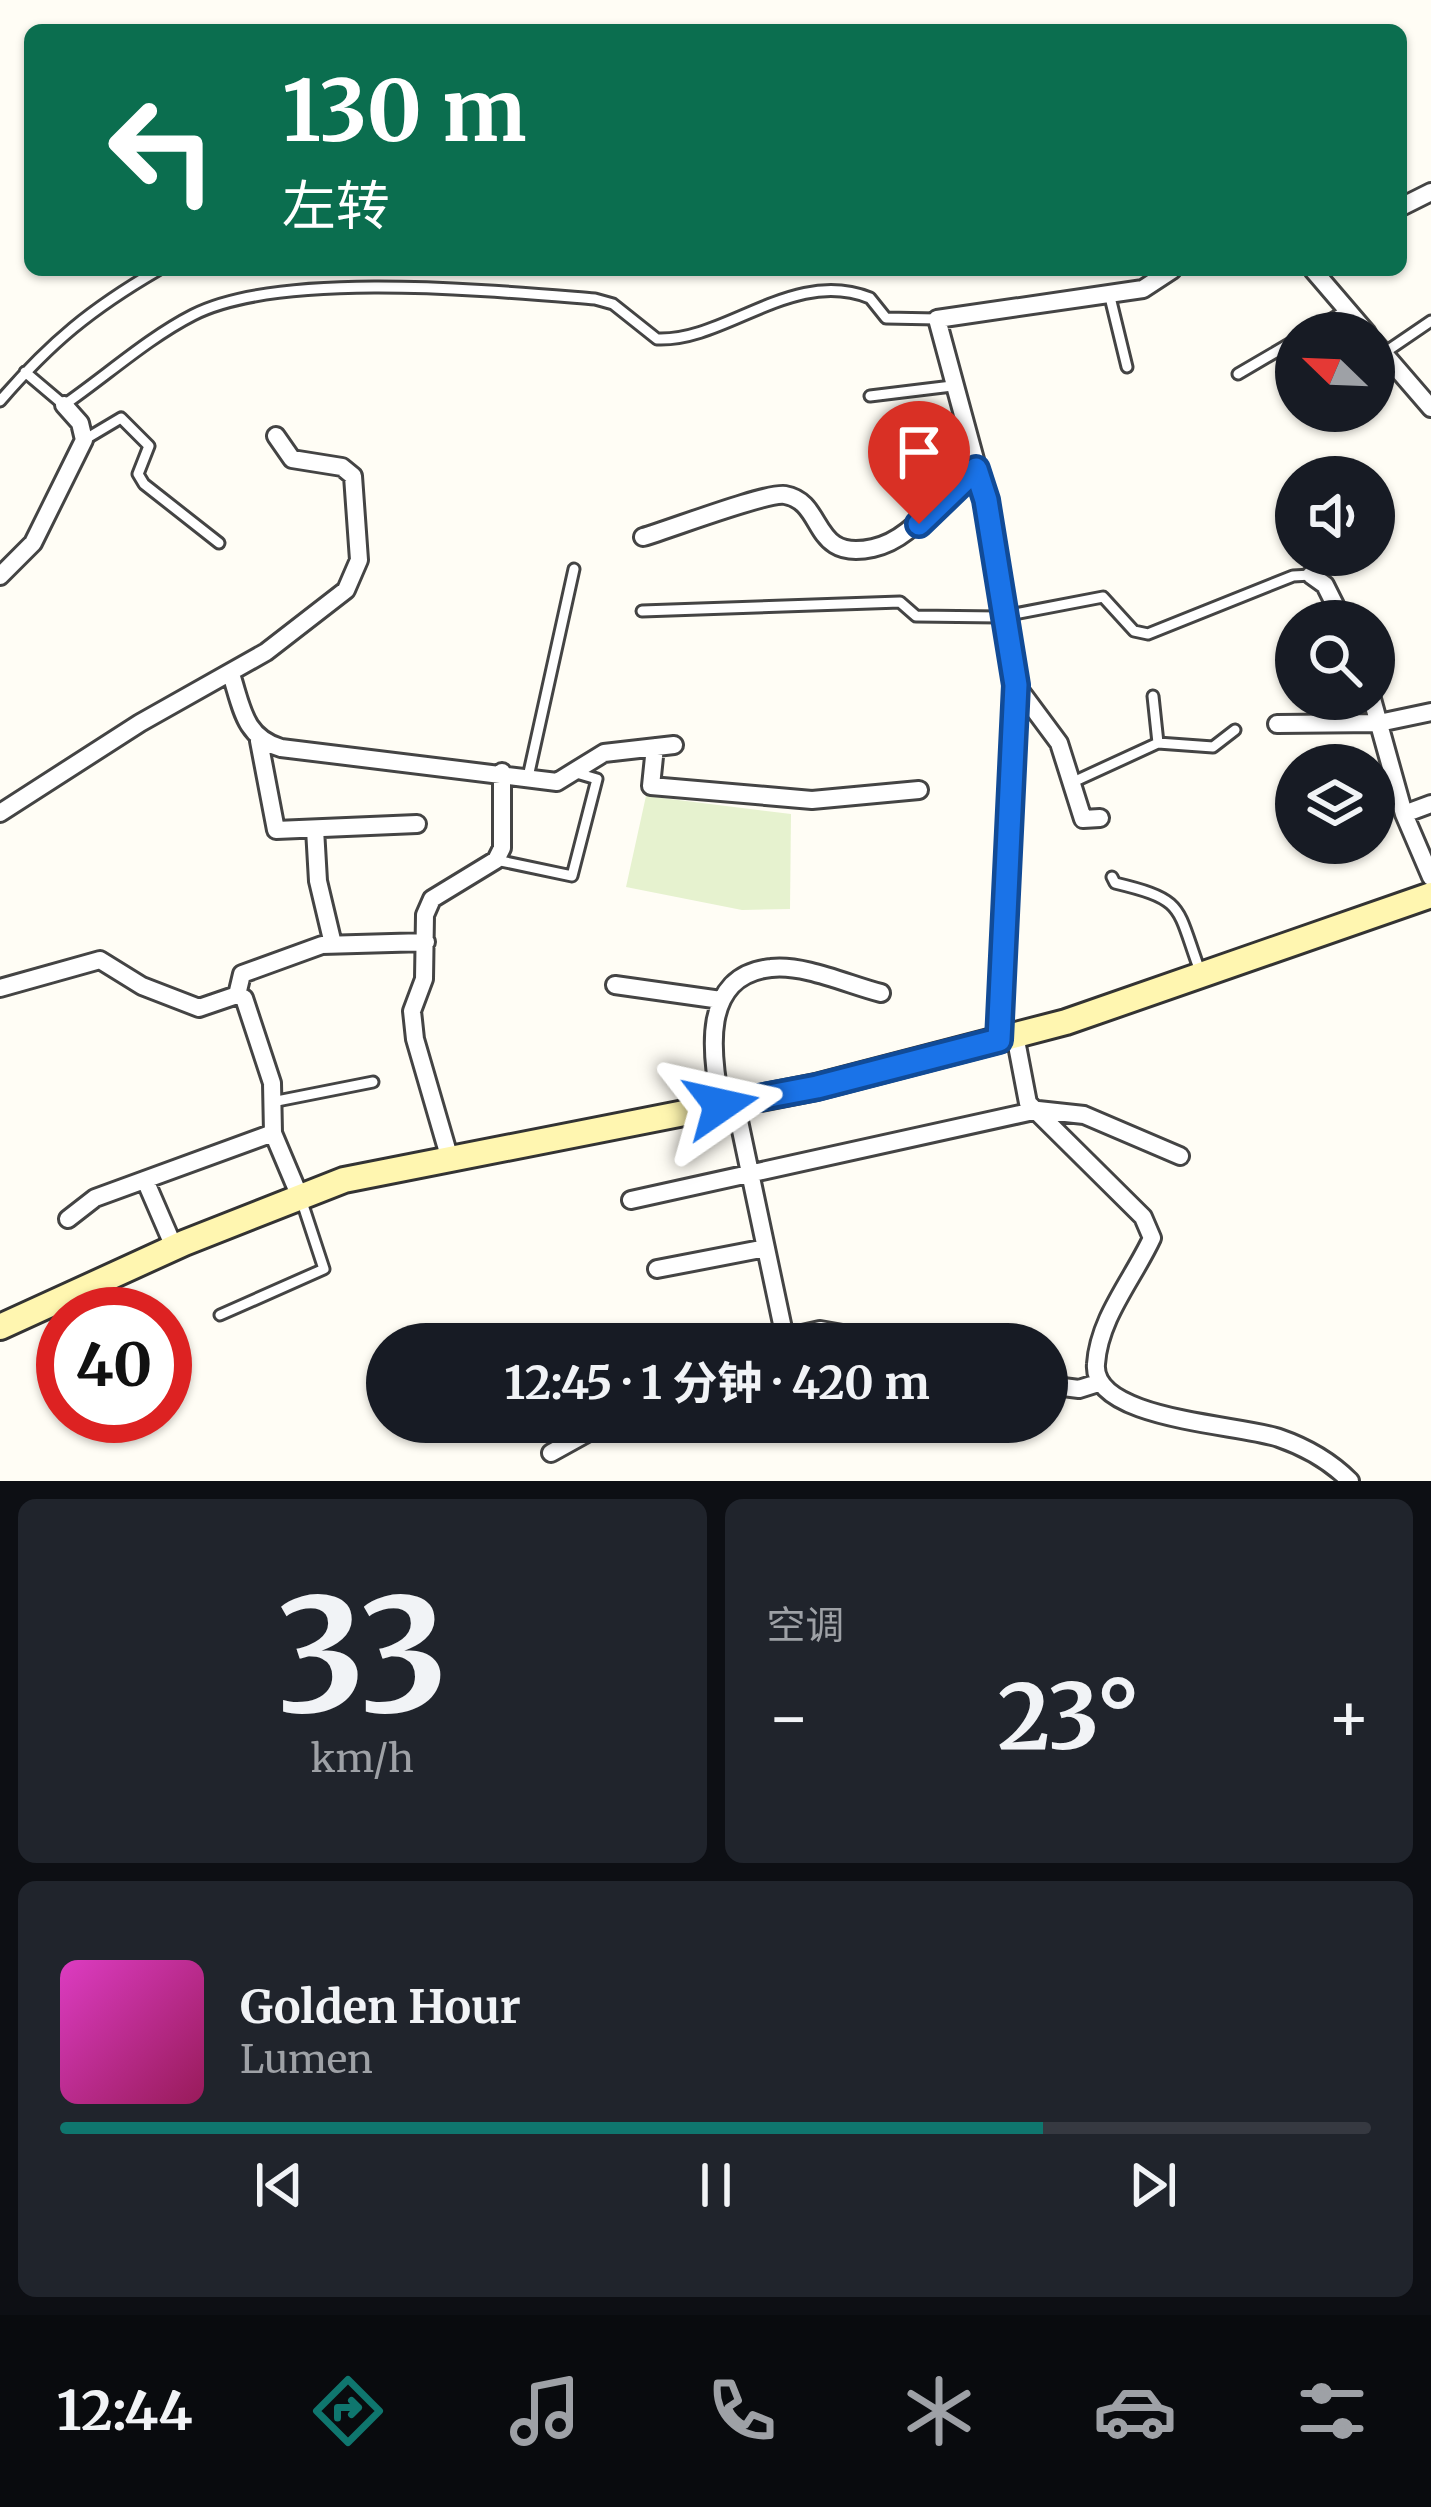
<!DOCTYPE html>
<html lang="zh">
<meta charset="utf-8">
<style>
:root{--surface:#171b24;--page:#20242c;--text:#f1f3f6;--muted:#9ea1a6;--line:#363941;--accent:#0f766e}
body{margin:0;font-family:Merriweather,"Noto Sans SC",serif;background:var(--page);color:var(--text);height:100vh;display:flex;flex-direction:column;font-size:45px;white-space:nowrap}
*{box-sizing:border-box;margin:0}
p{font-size:39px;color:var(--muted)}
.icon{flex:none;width:66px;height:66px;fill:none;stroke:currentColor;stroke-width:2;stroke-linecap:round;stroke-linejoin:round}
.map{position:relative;height:1481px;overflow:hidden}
.side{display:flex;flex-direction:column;gap:18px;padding:18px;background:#0d0f14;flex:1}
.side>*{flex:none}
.banner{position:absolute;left:24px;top:24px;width:1383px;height:252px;border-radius:18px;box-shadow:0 3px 9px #0004;background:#0b6e4f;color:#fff;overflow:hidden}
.needle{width:78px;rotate:293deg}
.buttons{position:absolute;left:1275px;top:312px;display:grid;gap:24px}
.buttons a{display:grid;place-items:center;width:120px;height:120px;border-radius:50%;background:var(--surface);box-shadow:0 3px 9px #0004;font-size:60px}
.speed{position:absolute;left:36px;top:1287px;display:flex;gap:24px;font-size:60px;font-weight:700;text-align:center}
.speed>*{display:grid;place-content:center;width:156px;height:156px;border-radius:50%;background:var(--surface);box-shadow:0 3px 9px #0004;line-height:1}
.speed .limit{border:18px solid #d22;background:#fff;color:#111}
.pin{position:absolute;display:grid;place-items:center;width:102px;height:102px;color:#fff;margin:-123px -51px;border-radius:50% 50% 50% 0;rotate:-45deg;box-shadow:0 0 12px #0007}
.pin .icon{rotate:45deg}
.me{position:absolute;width:132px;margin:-66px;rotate:79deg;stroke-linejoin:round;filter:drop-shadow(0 0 9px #0008)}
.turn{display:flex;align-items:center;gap:42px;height:252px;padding:0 60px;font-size:54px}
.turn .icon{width:156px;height:156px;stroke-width:2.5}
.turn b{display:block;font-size:84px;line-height:102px}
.big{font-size:90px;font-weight:700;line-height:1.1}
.side .card{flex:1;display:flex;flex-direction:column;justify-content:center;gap:18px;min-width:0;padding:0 42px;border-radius:18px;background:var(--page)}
.side .dial{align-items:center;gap:0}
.dial b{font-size:156px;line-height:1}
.song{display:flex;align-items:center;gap:36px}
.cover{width:144px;height:144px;border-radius:18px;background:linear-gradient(135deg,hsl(310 70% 55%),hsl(330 70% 35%))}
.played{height:12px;border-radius:6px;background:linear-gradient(90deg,var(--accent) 75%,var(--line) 75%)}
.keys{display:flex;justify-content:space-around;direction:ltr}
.heat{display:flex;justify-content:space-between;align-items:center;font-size:66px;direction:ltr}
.side .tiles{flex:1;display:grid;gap:18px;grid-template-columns:1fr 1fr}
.card:last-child{grid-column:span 2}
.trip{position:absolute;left:366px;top:1323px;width:702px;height:120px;border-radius:60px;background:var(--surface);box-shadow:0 3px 9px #0004;font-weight:700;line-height:120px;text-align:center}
.tabs{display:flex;height:192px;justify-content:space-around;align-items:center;background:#090b0e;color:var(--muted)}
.tabs .icon{width:84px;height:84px}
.tabs .selected{color:var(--accent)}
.tabs b{font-size:54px;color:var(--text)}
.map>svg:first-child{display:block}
</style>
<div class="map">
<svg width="1431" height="1481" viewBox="0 0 1431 1481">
<rect width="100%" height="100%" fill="#fffdf5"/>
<path fill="#e6f2cf" d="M 646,796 L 791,814 L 790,909 L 742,910 L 626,887 Z"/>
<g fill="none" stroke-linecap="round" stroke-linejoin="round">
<g stroke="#444" stroke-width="15">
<path id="lane" d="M 1109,293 L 1127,367
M 1308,333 L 1347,310
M 1384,353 L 1431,321
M 25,372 L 64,405 C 106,376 148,338 193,315 C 281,270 494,291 595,299 L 613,304 L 657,339 C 726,342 793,267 870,298 L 886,318 L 937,319
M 1238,374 L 1296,340
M 870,396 L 952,386
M 0,401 C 51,342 91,309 158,270
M 84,440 L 121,418 L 149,446 L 138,474 L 144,484 L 219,543
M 642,611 L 900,602 L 916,616 L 999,617 L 1103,597 L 1134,631 L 1148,634 L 1293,576 L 1311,575
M 1153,696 L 1158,743
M 528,777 L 574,569
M 1071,783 L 1158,743 L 1213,747 L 1235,730
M 496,860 L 572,876 L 597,779 L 573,772
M 1112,877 L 1115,883 C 1186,900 1176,906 1200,971
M 272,1102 L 373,1082
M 220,1315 L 324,1269 L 301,1199"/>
</g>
<g stroke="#444" stroke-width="22">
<path id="street" d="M 1401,207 L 1431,192
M 1313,270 L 1367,333
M 1374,342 L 1431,408
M 643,537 C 671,529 766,492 785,495 C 826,502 810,562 873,548 C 920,537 936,490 976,469
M 1311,575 L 1325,585 L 1343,621
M 0,576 L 33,543 L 84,440 L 80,423 L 64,405
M 231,674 C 242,708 244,737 281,748 L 557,782 L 604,753 L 674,745
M 1016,685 L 1059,743 L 1083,819 L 1100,818
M 1372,699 L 1404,814 L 1431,877
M 1277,724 L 1379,723 L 1431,712
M 259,741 L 276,830 L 417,824
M 655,747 L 651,786 L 812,800 L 919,790
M 0,813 L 140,723 L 266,652 L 346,590 L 359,560 L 353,476 L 342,467 L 292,459 L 276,436
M 1404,814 L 1431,804
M 315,829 L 318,881 L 333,944
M 615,985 L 721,1000
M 0,988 L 100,960 L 142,986 L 199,1008 L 237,995 L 244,998 L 272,1083 L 273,1133 L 300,1197
M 237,995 L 242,974 L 322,945 L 426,942
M 1015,1035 L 1028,1103 L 1143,1217 L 1152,1238 C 1133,1279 1099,1318 1096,1364 C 1091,1420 1239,1424 1279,1438 C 1305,1447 1330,1461 1350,1481
M 999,1040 L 1016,685 L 986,500 L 937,319 L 1143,289 L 1172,270
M 735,1102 L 785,1338
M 721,1105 C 711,1055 700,975 771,968 C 804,964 849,985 881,993
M 449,1156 L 415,1039 L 412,1011 L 424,979 L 425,915 L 432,899 L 496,860 L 502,848 L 502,772
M 145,1180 L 174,1247
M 631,1200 L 1038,1110 L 1084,1115 L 1180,1156
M 68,1219 L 95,1198 L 273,1133
M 657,1269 L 766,1248
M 758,1344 L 820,1330 L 899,1344
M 1047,1385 L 1079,1389 L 1098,1383
M 551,1453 L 607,1422"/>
</g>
<g stroke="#333" stroke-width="30">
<path id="secondary" d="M 0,1327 L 184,1243 L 344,1180 L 816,1087 L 1066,1022 L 1431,895"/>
</g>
<use href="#lane" stroke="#fff" stroke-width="9"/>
<use href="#street" stroke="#fff" stroke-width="16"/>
<use href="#secondary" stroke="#fff6b0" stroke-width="24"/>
</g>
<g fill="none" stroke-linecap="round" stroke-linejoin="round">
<g stroke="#114b97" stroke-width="30">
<path id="route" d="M 721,1105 L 817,1087 L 999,1040 L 1016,685 L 986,500 L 976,469 L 919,524"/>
</g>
<use href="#route" stroke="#1a73e8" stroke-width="21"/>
</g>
</svg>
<div class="buttons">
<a><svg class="needle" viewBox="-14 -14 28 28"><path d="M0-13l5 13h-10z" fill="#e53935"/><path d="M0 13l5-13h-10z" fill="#9ea1a6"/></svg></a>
<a><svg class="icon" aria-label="sound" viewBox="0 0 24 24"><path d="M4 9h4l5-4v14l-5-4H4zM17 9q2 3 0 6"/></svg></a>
<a><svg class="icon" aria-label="search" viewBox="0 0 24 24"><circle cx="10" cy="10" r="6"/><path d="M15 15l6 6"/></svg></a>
<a><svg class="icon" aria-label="layers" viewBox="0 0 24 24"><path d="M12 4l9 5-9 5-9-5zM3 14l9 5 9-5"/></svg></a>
</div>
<div class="speed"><div class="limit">40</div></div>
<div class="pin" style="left:919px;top:524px;background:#d93025"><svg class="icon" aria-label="arrive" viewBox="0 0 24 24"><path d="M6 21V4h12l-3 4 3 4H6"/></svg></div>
<svg class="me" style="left:721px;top:1105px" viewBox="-20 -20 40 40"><path d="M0-17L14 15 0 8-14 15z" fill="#1a73e8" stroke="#fff" stroke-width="4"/></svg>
<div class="trip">12:45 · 1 分钟 · 420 m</div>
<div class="banner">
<div class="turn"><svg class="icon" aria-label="left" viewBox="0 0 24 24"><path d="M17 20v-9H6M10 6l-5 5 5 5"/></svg><div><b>130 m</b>左转</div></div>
</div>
</div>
<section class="side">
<div class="tiles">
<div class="card dial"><b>33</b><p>km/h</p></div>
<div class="card"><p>空调</p>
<div class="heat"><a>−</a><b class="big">23°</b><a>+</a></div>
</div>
<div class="card">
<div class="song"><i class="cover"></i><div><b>Golden Hour</b><p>Lumen</p></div></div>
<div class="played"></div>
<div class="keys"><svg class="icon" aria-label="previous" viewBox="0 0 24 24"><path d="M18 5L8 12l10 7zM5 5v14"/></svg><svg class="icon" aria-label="pause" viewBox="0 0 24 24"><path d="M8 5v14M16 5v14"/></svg><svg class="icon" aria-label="next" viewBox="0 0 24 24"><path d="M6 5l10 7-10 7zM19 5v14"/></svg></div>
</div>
</div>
</section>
<nav class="tabs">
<b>12:44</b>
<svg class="icon selected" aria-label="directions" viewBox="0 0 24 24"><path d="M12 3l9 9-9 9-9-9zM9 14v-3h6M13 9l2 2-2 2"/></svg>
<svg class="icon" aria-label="music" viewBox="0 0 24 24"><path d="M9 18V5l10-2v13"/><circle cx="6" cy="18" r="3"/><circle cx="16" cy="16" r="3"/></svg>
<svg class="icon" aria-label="phone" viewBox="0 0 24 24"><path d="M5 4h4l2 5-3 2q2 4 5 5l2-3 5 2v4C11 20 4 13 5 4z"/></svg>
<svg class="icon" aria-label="climate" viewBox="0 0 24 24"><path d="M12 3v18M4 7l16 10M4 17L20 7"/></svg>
<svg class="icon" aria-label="car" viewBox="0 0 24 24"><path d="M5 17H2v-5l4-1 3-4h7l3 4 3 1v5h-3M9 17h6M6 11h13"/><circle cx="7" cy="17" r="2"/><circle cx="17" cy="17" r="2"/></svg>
<svg class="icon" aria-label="filters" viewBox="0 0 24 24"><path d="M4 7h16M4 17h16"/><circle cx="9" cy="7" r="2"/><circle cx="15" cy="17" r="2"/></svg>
</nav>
